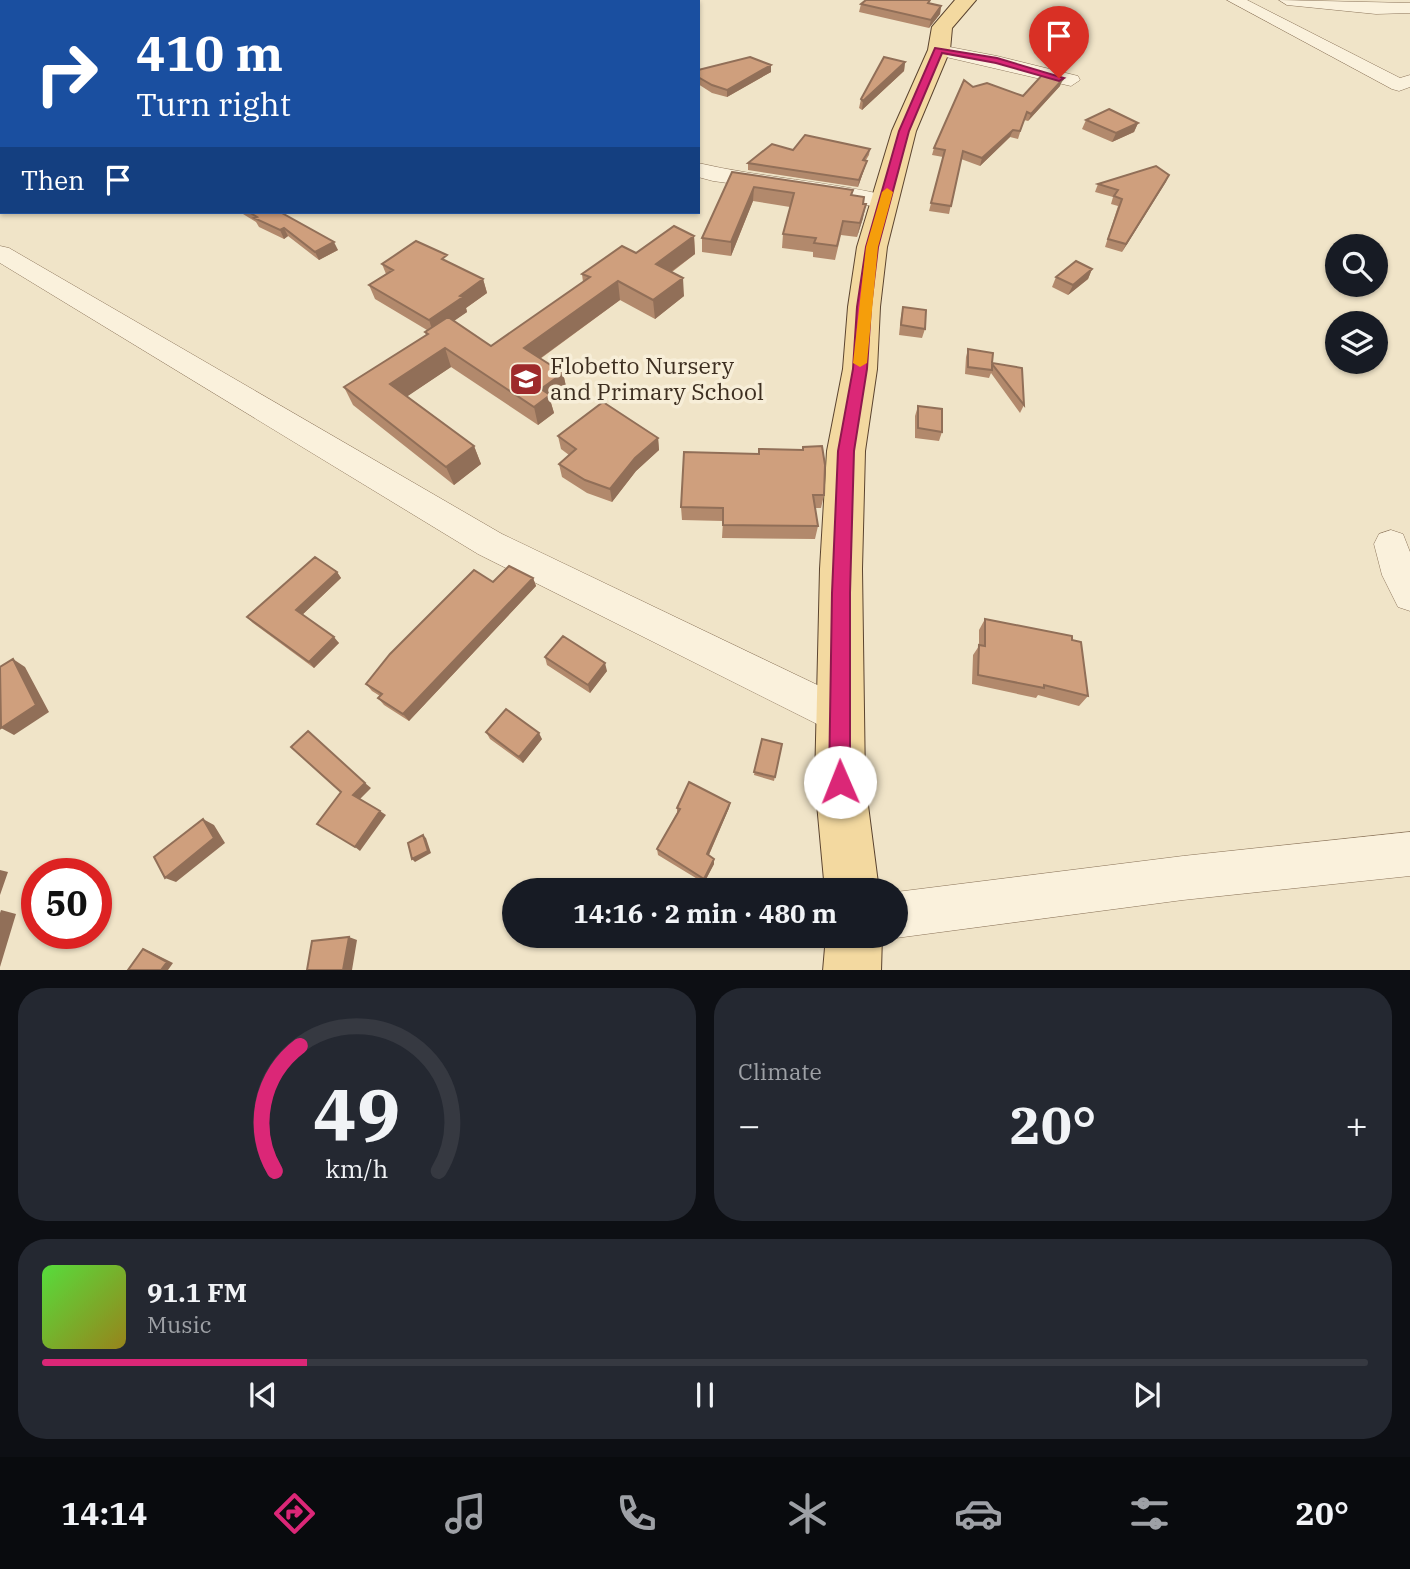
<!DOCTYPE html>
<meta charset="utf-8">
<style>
:root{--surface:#171b24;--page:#242831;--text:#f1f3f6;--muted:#9ea1a6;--line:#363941;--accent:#db2777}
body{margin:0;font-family:"IBM Plex Serif",serif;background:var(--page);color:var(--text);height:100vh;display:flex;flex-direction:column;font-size:26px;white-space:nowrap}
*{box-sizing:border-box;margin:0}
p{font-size:23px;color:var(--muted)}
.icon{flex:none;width:38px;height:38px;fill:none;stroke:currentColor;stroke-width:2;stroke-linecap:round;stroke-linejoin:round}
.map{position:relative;height:970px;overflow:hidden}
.drawer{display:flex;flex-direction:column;gap:18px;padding:18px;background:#0d0f14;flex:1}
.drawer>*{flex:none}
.guide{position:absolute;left:0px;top:0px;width:700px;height:214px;box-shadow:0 2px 5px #0004;background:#1a4fa0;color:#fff;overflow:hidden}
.controls{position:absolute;left:1325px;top:234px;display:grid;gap:14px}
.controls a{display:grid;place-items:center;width:63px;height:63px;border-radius:50%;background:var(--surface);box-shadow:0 2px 5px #0004;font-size:35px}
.speed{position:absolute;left:21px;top:858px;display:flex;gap:14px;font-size:35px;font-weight:700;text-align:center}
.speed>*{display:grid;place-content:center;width:91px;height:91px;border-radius:50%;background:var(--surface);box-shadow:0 2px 5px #0004;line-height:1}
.speed .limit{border:10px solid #d22;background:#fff;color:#111}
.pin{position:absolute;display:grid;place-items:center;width:60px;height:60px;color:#fff;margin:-72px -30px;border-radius:50% 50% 50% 0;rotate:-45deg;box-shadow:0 0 7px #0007}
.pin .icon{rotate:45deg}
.me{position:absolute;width:77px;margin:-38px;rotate:359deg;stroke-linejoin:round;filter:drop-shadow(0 0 5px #0008)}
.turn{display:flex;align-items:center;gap:24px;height:147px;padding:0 21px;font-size:32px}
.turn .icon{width:91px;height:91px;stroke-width:2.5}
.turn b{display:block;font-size:49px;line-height:60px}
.then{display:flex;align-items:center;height:66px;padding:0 21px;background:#0003;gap:14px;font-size:26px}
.big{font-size:52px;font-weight:700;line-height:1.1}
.drawer .card{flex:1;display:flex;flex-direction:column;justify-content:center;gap:10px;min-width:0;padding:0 24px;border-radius:28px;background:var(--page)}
.drawer .dial{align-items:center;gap:0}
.dial svg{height:182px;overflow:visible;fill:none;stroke:var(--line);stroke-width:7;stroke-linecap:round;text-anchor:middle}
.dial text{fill:var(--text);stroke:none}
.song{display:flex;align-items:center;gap:21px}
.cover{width:84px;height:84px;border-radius:10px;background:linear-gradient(135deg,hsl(110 70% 55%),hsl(50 70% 35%))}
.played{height:7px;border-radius:4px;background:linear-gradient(90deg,var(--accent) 20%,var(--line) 20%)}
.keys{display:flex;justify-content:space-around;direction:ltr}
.heat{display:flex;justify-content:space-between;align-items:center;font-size:38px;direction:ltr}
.drawer .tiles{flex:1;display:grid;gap:18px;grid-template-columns:1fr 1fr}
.card:last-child{grid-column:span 2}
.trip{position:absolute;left:502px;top:878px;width:406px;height:70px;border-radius:35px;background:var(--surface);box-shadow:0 2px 5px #0004;font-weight:700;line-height:70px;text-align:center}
.dock{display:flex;height:112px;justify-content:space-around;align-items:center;background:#090b0e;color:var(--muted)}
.dock .icon{width:49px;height:49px}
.dock .on{color:var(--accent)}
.dock b{font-size:32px;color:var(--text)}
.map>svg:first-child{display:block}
</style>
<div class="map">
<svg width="1410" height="971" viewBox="0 0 1410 971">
<rect width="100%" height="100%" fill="#f0e4c8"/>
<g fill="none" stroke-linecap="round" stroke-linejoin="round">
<g stroke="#8d765c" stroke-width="1">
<path id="minor" d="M 412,0 L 428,0 L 411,2 Z
M 1227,0 L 1247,0 L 1400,78 L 1410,75 L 1410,87 L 1399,91 L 1392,89 Z
M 1279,0 L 1410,3 L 1410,13 L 1376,14 L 1287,5 Z
M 939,45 L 997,56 L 1078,76 L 1080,80 L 1071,86 L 933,54 L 930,50 L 933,46 Z
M 698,163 C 762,178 829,181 893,197 L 896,202 L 893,207 L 885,209 L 830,197 L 713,181 L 698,177 Z
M 0,246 L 9,248 L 502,534 L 853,702 L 858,715 L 853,728 L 839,734 L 825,728 L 478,554 L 0,263 Z
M 1391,530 L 1403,534 L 1410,552 L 1410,611 L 1398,607 L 1382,575 L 1374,544 L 1379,534 Z
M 1410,832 L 1410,876 L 1183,900 L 896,938 L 893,936 L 896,936 L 896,892 L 1183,856 Z"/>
</g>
<g stroke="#5b4430" stroke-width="2">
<path id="major" d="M 955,0 L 976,0 L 952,28 L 950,50 L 916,131 L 887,247 L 880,307 L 877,369 L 865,451 L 862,569 L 865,782 L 879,891 L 825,891 L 815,782 L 820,569 L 827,451 L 843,369 L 848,307 L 857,247 L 892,131 L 928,50 L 932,27 Z
M 826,936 L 882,936 L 881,971 L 823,971 Z"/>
</g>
<use href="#minor" fill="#faf1dc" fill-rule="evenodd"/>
<use href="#major" fill="#f3d9a0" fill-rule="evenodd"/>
</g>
<path fill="#b2896c" d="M 930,3 L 941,6 L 940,14 L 929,28 L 859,12 L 861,4 Z
M 905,62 L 904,71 L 862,110 L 859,108 L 861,99 Z
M 771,65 L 771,72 L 727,97 L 712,93 L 698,84 L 698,70 Z
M 1060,86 L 1028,121 L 1024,120 L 1018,139 L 1010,137 L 980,166 L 961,159 L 949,214 L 929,211 L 943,157 L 932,155 L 934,148 L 973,87 L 1023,96 Z
M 1086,120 L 1138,123 L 1134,132 L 1112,142 L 1082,129 Z
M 870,149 L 869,155 L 866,160 L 865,167 L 858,187 L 748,170 L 748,163 L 793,150 Z
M 732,172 L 853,190 L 852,195 L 863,204 L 863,218 L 857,237 L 841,235 L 835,260 L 813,257 L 813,252 L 782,248 L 783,234 L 790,207 L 753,201 L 731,256 L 702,252 L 702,238 Z
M 1169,175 L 1122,252 L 1105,247 L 1118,206 L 1111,204 L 1113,197 L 1095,192 L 1098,184 Z
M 242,212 L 280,212 L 338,250 L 319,260 L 288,236 L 284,239 L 259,227 L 256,222 L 243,214 Z
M 694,236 L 695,254 L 672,272 L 684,296 L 655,319 L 620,300 L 540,359 L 563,373 L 567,391 L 551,403 L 554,413 L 538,425 L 451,367 L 407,396 L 474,446 L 481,464 L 454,485 L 353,405 L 344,387 L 426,335 L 425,332 L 427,330 L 375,299 L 369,285 L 386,274 L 382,264 L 449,262 L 483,279 L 487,293 L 466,308 L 467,312 L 453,321 L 491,346 L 583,282 L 582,274 L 636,253 Z
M 1092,269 L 1088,279 L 1068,295 L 1052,287 L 1056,277 Z
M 903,307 L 925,329 L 922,338 L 899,335 L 901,316 Z
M 968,349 L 992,363 L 1024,405 L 1020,413 L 991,373 L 989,378 L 965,374 L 966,357 Z
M 918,406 L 942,432 L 939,441 L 915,438 L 915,416 Z
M 558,436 L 658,438 L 659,450 L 636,471 L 612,502 L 587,493 L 562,477 L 559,464 L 569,455 L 561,449 Z
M 803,447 L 824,495 L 821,508 L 815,508 L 818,526 L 815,539 L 722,538 L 723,521 L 682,520 L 681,507 L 759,454 L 803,450 Z
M 337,572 L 341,578 L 302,615 L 339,643 L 314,668 L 253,623 L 247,617 Z
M 533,578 L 536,586 L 409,721 L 384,705 L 378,698 L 380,696 L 372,691 L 366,684 L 493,582 Z
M 985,619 L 1088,696 L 1079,706 L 1038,695 L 1036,698 L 972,684 L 973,655 L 979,646 L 979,630 Z
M 545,657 L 607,671 L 590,693 L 547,665 Z
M 486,732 L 542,739 L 523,763 L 490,739 Z
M 762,739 L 782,744 L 774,781 L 754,775 Z
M 730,803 L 729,808 L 709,855 L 714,864 L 704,883 L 658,855 L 657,849 L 677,813 L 677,808 Z"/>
<path fill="#916f58" d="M 941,6 L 940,14 L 929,28 L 931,20 Z
M 905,62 L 904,71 L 862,110 L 863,101 Z
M 771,65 L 771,72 L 727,97 L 727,90 Z
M 1063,79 L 1060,86 L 1028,121 L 1031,114 Z
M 1138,123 L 1134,132 L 1112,142 L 1116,133 Z
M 1013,130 L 1010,137 L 980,166 L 982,158 Z
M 867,161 L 865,167 L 858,187 L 859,180 Z
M 1169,175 L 1166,182 L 1122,252 L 1126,244 Z
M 754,187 L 753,201 L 731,256 L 731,242 Z
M 866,204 L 863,218 L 857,237 L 860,223 Z
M 284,228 L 288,236 L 284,239 L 280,230 Z
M 694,236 L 695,254 L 657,282 L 656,264 Z
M 334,242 L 338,250 L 319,260 L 315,252 Z
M 1092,269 L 1088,279 L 1068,295 L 1073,285 Z
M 683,278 L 684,296 L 655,319 L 653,300 Z
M 483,279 L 487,293 L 466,308 L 467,312 L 434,335 L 429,320 Z
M 618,281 L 620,300 L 528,367 L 524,348 Z
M 445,348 L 451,367 L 399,402 L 390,384 Z
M 563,373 L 567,391 L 551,403 L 554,413 L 538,425 L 534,407 L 541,389 Z
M 658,438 L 659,450 L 636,471 L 612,502 L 610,489 L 635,458 Z
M 474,446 L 481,464 L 454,485 L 446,467 Z
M 337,572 L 341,578 L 301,616 L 296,610 Z
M 533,578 L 536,586 L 409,721 L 403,714 Z
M 334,637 L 339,643 L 314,668 L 309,662 Z
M 13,659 L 25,667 L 49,712 L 14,735 L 1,728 Z
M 605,663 L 607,671 L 590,693 L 588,685 Z
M 539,733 L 542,739 L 523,763 L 519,757 Z
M 365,783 L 371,788 L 359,800 L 353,795 Z
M 730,803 L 729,808 L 707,859 L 707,854 Z
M 380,811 L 386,815 L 360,851 L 355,847 Z
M 203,819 L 214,825 L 225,843 L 176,882 L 165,878 Z
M 423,835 L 426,838 L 431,853 L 415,862 L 412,859 Z
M 714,859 L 714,864 L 704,883 L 704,879 Z
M 0,870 L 8,872 L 0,895 Z
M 1,910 L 16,914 L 0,967 L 0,913 Z
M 349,937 L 357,940 L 352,970 L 343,970 Z
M 143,949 L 149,951 L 173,963 L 168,970 L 161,970 Z"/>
<path fill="#cf9f7d" stroke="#916f58" stroke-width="2" d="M 866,0 L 930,0 L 928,3 L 941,6 L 931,20 L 861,4 Z
M 750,57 L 771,65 L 727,90 L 712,85 L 698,77 L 698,70 Z
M 884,57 L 905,62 L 863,101 L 861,99 Z
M 1043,74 L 1063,79 L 1031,114 L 1027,112 L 1020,131 L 1013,130 L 982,158 L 963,151 L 951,206 L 931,203 L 945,150 L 934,148 L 964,80 L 973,87 L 987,83 L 1023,96 Z
M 1109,109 L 1138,123 L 1116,133 L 1086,120 Z
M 805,135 L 870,149 L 863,160 L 867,161 L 859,180 L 748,163 L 772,144 L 793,150 Z
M 1156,166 L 1169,175 L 1126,244 L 1108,239 L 1122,199 L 1114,196 L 1118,190 L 1098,184 Z
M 732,172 L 853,190 L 851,195 L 864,197 L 863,204 L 866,204 L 860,223 L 843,221 L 837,246 L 814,243 L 816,238 L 783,234 L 794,193 L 754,187 L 731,242 L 702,238 Z
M 249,212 L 280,212 L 334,242 L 315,252 L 284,228 L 280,230 L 254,218 L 257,217 Z
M 674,226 L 694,236 L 656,264 L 683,278 L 653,300 L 618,281 L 524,348 L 563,373 L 541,389 L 550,395 L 534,407 L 445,348 L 390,384 L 474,446 L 446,467 L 344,387 L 428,334 L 425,332 L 448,317 L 491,346 L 590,277 L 582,274 L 622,246 L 636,253 Z
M 416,241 L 447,255 L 442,259 L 483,279 L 460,296 L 463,297 L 429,320 L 369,285 L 393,270 L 382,264 Z
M 1076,261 L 1092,269 L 1073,285 L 1056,277 Z
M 903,307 L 926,310 L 925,329 L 901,325 Z
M 968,349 L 993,353 L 992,363 L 1022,368 L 1024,405 L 992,364 L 992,370 L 968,367 Z
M 603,402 L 658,438 L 635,458 L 610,489 L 585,480 L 559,464 L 576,449 L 558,436 Z
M 918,406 L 942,409 L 942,432 L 918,428 Z
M 822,446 L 825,465 L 824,495 L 813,495 L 818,526 L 723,525 L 723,508 L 681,507 L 684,452 L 759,454 L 759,449 L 803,450 L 803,447 Z
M 315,557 L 337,572 L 296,610 L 334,637 L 309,662 L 247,617 Z
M 509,566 L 533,578 L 403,714 L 378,698 L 382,694 L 366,684 L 390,654 L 474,570 L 493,582 Z
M 985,619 L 1072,636 L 1072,640 L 1081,642 L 1088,696 L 1044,685 L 1044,688 L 978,675 L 979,645 L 985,646 Z
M 563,636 L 605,663 L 588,685 L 545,657 Z
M 13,659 L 36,705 L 1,728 L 0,667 Z
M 506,709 L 539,733 L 519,757 L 486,732 Z
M 308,731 L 365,783 L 353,795 L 380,811 L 355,847 L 317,824 L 341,792 L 291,747 Z
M 762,739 L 782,744 L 775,777 L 754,772 Z
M 689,782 L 730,803 L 707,854 L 714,859 L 704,879 L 657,849 L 680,809 L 677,808 Z
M 203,819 L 214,838 L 165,878 L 154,857 Z
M 423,835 L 428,851 L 412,859 L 408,843 Z
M 349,937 L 343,970 L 307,970 L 312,941 Z
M 143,949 L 167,962 L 161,970 L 128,970 Z"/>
<path fill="#db2777" stroke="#8e194d" stroke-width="2" d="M 935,48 L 997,58 L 1064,78 L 1059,81 L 996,63 L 942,53 L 909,131 L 878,247 L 871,307 L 867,369 L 854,451 L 850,593 L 850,782 L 847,789 L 840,792 L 832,789 L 829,782 L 832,593 L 838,451 L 853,369 L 857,307 L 866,247 L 899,131 Z"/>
<path fill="#f59e0b" d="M 887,188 L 893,192 L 878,247 L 867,363 L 860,367 L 853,363 L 866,247 L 882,192 Z"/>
<defs>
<g id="school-square" transform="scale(1.75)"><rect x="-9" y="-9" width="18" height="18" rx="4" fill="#9e2a2b" stroke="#f7eed8"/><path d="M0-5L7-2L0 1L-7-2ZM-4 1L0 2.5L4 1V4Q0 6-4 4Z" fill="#fff"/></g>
</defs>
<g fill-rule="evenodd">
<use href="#school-square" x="526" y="379"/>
</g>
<g text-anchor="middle" stroke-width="7" stroke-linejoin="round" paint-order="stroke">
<g font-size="23" fill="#3d2e20" stroke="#f7eed8" text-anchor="start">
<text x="550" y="374">Flobetto Nursery<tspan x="550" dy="26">and Primary School</tspan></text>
</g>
</g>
</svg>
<div class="controls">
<a><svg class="icon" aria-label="search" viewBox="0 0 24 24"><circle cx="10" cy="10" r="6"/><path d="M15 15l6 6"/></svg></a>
<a><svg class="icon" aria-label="layers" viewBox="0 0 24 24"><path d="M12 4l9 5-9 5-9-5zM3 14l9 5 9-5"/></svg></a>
</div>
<div class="speed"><div class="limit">50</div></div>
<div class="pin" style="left:1059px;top:78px;background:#d93025"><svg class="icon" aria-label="arrive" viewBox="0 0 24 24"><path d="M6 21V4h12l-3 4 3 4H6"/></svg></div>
<svg class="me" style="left:840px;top:782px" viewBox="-20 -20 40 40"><circle r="19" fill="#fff"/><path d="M0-13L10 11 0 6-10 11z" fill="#db2777"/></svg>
<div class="trip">14:16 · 2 min · 480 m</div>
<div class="guide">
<div class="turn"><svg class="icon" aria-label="right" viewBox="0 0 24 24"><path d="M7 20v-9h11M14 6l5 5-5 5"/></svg><div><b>410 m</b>Turn right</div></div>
<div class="then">Then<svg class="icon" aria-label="arrive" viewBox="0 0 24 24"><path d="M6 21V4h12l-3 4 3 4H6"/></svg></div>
</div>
</div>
<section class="drawer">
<div class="tiles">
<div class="card dial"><svg viewBox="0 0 100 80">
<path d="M14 69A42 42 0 1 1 86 69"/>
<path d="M14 69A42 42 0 0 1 25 14" stroke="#db2777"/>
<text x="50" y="56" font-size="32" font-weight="700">49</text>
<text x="50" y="72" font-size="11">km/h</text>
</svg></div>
<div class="card"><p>Climate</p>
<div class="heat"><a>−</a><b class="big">20°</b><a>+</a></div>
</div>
<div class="card">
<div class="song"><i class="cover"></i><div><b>91.1 FM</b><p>Music</p></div></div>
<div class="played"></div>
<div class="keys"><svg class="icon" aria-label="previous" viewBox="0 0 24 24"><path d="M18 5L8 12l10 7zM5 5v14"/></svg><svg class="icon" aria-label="pause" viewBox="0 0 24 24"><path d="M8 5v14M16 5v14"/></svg><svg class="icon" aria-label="next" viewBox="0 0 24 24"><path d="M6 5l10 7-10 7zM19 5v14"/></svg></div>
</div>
</div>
</section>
<nav class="dock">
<b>14:14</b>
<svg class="icon on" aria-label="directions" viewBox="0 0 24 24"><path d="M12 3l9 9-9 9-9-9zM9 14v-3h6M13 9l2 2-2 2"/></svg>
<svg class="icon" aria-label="music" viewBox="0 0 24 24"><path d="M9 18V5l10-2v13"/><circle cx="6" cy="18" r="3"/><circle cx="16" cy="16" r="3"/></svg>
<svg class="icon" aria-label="phone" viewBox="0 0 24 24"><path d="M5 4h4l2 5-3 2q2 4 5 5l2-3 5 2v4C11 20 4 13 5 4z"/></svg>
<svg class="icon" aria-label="climate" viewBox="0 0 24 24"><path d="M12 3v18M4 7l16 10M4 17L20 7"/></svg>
<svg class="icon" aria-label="car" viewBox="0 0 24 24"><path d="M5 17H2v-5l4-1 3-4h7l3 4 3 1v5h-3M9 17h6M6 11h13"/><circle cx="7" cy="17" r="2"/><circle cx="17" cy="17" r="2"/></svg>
<svg class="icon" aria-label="filters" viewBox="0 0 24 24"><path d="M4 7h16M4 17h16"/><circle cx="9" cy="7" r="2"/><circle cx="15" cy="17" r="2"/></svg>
<b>20°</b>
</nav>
